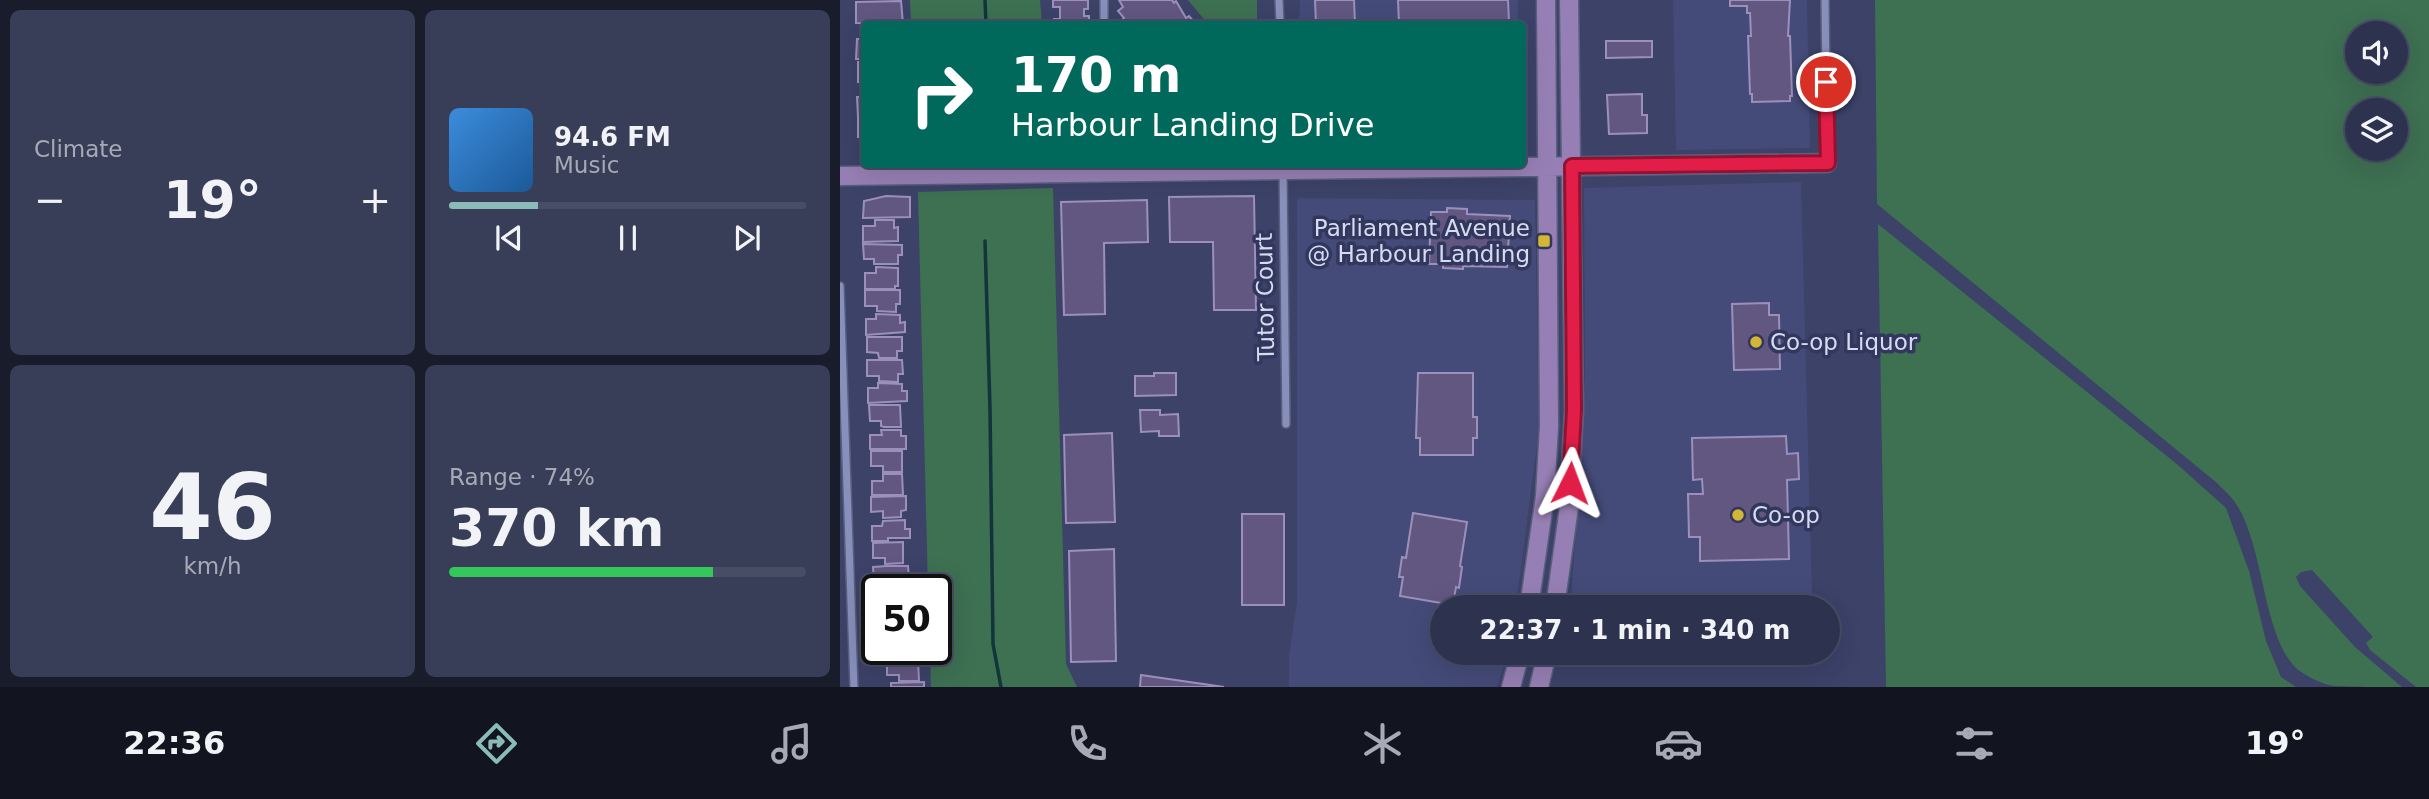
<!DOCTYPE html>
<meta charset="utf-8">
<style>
:root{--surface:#2d324e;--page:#393e58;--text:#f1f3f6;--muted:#a7aab6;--line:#484d66;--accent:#8bbbb9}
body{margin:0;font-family:"DejaVu Sans",sans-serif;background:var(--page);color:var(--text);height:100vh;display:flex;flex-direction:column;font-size:26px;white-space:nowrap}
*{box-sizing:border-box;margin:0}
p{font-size:23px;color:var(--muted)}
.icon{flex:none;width:38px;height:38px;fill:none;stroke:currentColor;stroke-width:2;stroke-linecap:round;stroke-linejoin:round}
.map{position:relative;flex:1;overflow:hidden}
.details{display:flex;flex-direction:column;gap:10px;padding:10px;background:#191c2b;width:840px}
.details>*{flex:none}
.hud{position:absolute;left:21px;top:21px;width:665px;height:147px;border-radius:7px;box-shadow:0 7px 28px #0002,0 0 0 2px var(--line);background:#00695c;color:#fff;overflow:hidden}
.tools{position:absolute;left:1505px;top:21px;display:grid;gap:14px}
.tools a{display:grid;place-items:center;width:63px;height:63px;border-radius:50%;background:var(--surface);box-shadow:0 7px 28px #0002,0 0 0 2px var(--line);font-size:35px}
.speed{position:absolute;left:21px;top:574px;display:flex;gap:14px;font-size:35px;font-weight:700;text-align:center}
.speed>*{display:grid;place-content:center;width:91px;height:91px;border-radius:50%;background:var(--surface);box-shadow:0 7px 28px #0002,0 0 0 2px var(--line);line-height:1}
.speed .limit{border:4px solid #111;border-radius:10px;background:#fff;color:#111}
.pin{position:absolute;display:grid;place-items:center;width:60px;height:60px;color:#fff;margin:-30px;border:4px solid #fff;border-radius:50%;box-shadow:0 2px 7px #0007}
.me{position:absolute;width:77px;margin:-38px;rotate:3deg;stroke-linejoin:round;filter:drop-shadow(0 0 5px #0008)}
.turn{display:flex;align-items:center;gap:24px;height:147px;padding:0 35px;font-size:32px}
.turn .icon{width:91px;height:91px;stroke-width:2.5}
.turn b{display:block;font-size:49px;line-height:60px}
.big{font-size:52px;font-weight:600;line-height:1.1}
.details .tile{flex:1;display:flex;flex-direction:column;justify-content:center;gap:10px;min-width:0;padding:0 24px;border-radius:10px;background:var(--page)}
.details .dial{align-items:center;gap:0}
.dial b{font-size:91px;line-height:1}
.song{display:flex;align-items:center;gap:21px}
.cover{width:84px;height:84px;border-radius:10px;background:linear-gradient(135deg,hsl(210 70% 55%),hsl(210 70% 35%))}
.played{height:7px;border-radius:4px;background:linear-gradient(90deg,var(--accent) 25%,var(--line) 25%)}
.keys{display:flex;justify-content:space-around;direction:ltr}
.heat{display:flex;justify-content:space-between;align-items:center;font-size:38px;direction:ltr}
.charge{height:10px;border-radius:5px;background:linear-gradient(90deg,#34c759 74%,var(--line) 0)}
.details .tiles{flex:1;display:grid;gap:10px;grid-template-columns:repeat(2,1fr)}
.trip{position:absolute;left:590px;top:595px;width:410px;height:70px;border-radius:35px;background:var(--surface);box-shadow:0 7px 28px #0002,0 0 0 2px var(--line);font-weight:600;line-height:70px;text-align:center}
.tab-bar{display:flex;height:112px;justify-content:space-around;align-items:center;background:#12141f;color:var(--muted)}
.tab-bar .icon{width:49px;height:49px}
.tab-bar .on{color:var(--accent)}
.tab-bar b{font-size:32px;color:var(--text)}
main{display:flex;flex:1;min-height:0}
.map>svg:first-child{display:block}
</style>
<main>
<section class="details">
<div class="tiles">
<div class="tile"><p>Climate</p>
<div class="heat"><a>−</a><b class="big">19°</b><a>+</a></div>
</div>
<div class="tile">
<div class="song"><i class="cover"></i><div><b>94.6 FM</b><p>Music</p></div></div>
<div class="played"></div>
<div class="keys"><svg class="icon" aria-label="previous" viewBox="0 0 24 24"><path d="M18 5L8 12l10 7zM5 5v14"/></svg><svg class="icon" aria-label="pause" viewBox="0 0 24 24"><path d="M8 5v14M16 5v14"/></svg><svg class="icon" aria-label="next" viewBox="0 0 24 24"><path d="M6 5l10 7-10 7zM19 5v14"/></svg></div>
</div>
<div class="tile dial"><b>46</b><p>km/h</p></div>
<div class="tile"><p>Range · 74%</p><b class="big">370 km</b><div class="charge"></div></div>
</div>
</section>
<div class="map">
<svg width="1589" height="687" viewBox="0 0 1589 687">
<rect width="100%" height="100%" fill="#3c4268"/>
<path fill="#444b78" d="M 460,0 L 678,0 L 678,24 L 459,24 Z
M 833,0 L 967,0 L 970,148 L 836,150 Z
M 961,182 L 972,595 L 731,604 L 745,377 L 744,188 Z
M 457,198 L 695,200 L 699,429 L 676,607 L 602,607 L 602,653 L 668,653 L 657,687 L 449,687 L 449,656 L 457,602 Z"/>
<path fill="#3e7052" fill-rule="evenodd" d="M 70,0 L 200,0 L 202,24 L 71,24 Z
M 348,0 L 417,0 L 417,24 L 368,24 Z
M 1035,0 L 1589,0 L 1589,687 L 1576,687 L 1530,650 L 1526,643 L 1533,637 L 1472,570 L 1461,572 L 1456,577 L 1460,586 L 1515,647 L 1562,687 C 1544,687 1509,687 1493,686 C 1482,684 1463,675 1455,667 C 1423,634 1424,550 1398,507 C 1393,498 1384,490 1377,483 L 1037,204 ZM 1517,33 L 1556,33 L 1556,72 L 1517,72 ZM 1556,110 L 1556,149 L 1517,149 L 1517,110 Z
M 213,188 L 226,664 L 237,687 L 91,687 L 90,649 L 96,649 L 96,590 L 88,590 L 78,192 Z
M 1038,224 L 1338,465 L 1386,508 L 1409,571 L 1426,641 L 1441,677 L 1456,687 L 1046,687 Z"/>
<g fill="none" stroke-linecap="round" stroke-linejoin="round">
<path stroke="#12343d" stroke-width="3.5" d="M 145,0 L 146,24
M 145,241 L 150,409 L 153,644 L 161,687"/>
</g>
<path fill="#625780" stroke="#9b90bc" stroke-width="2" d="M 213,0 L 248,0 L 248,9 L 244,9 L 244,16 L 249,16 L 249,24 L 214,24 L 214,19 L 220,19 L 220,7 L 213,7 Z
M 279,0 L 332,0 L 334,3 L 336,1 L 346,18 L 349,16 L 356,24 L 284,24 L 281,21 L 284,18 L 278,11 L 283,7 Z
M 475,0 L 514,0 L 515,24 L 476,24 Z
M 558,0 L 668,0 L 669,22 L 559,24 Z
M 890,0 L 950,0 L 948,36 L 950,36 L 952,96 L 950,96 L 950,101 L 912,102 L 912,94 L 910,94 L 908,36 L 911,36 L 910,13 L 907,13 L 907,6 L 890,6 Z
M 61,1 L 63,24 L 16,23 L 16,2 Z
M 17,39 L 24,39 L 24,59 L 16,59 Z
M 766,41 L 812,41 L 812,57 L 766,58 Z
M 18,62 L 24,62 L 24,82 L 18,82 Z
M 802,94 L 802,115 L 807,115 L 807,133 L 769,134 L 767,95 Z
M 17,97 L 24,97 L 24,117 L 18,117 Z
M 18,119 L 24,119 L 24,137 L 18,137 Z
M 46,196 L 70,197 L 70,217 L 23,218 L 24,201 Z
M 414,196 L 416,310 L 374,310 L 373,242 L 330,242 L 329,197 Z
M 307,200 L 308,242 L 264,243 L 265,314 L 224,315 L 221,202 Z
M 607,208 L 627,209 L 627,214 L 670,216 L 667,267 L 623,266 L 623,269 L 603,268 L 603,264 L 589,264 L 591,212 L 607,212 Z
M 35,220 L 54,220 L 54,228 L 58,227 L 58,241 L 23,242 L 23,226 L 35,226 Z
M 23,244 L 62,245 L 62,255 L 58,255 L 58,264 L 34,264 L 34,259 L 24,259 Z
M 36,267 L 58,268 L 58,286 L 55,286 L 55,289 L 25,289 L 25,273 L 36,273 Z
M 25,290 L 60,290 L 60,304 L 56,304 L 56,312 L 37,311 L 37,306 L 25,306 Z
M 929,303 L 929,315 L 939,315 L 940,369 L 894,370 L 892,304 Z
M 36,314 L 60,315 L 60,323 L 65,322 L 65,332 L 26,335 L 26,319 L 36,319 Z
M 27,337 L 62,337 L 62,351 L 57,351 L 57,358 L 39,358 L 38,353 L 27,352 Z
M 27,360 L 62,360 L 63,374 L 58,374 L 58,382 L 39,381 L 39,376 L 27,376 Z
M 314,373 L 336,373 L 336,395 L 295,396 L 295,376 L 314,376 Z
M 578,373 L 633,373 L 633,417 L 637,417 L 637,438 L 633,438 L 633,455 L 580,455 L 580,438 L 576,438 Z
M 38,383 L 62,384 L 62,391 L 67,391 L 67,401 L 28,403 L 28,388 L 38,388 Z
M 29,405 L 60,405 L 61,427 L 44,427 L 41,426 L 41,421 L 30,421 Z
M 300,410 L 320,410 L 320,415 L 338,414 L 339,436 L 319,436 L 319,431 L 301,432 Z
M 41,430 L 61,430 L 61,436 L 66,436 L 66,449 L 30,449 L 30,435 L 42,435 Z
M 272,433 L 275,522 L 226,523 L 224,435 Z
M 946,436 L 947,454 L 958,453 L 959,479 L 947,480 L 949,559 L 860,561 L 860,537 L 849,537 L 848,494 L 863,494 L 862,479 L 853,480 L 852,438 Z
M 31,451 L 62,451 L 62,472 L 43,472 L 43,466 L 31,466 Z
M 43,474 L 62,474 L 63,495 L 32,495 L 32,481 L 43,481 Z
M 66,496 L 66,510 L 61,511 L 61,517 L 43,518 L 43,511 L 31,512 L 31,497 Z
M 573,513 L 627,522 L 620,566 L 622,567 L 619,588 L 616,587 L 613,605 L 560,596 L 563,577 L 559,577 L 562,557 L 566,558 Z
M 402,514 L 444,514 L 444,605 L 402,605 Z
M 65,520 L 65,529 L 70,529 L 70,538 L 48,538 L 48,541 L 32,541 L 32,526 L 42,526 L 43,521 Z
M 63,542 L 63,563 L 45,564 L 45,558 L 33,558 L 33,543 Z
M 274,549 L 276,661 L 231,662 L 229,551 Z
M 47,566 L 68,566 L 69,580 L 63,580 L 63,587 L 45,587 L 45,581 L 34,582 L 33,567 Z
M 36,636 L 37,649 L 72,650 L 66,650 L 67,657 L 48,657 L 48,651 L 36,652 Z
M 47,661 L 78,661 L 79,681 L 59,681 L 59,675 L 47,675 Z
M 301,675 L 384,687 L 300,687 Z
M 84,682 L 84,687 L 51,687 L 51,683 Z"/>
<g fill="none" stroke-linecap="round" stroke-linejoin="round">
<g stroke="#595e7e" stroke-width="10">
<path id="street" d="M 264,0 L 264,24
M 439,0 L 440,24
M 985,0 L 987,163
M 443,170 L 446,424
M 0,286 L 14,687"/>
</g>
<g stroke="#595e7e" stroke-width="21">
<path id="secondary" d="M 0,176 L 987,163
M 689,607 L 705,496 L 709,426 L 706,0
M 715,607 L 729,507 L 734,410 L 729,0
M 671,687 L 680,653
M 699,687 L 707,653"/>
</g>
<use href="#street" stroke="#878fbb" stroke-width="7"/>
<use href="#secondary" stroke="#967fb4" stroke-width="18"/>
</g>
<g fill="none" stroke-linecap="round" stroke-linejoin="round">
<g stroke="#92132f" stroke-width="18">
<path id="route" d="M 730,483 L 734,410 L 732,166 L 988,163 L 986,82"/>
</g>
<use href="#route" stroke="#e11d48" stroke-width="12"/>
</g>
<g fill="#d3b635" stroke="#32375d" stroke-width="2.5">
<rect x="697" y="234" width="14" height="14" rx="3.5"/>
<circle cx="916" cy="342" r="7"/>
<circle cx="898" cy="515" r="7"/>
</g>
<g text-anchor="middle" stroke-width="7" stroke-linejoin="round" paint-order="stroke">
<g font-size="23" fill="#d6dbf2" stroke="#32375d" text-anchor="start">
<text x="690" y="236" text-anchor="end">Parliament Avenue<tspan x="690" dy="26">@ Harbour Landing</tspan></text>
<text x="930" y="350">Co-op Liquor</text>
<text x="912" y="523">Co-op</text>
</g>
<g font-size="23" fill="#d6dbf2" stroke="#32375d">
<text transform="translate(425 297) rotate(-91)" y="8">Tutor Court</text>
</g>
</g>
</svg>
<div class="tools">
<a><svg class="icon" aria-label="sound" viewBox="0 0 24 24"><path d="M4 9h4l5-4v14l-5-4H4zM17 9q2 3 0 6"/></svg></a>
<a><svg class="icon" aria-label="layers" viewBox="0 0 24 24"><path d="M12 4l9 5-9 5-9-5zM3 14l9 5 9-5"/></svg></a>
</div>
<div class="speed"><div class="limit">50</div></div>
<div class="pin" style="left:986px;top:82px;background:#d93025"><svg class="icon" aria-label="arrive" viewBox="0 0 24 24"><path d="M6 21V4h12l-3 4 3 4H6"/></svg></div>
<svg class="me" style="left:730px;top:483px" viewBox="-20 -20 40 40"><path d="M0-17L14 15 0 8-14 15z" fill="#e11d48" stroke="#fff" stroke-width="4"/></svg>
<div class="trip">22:37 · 1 min · 340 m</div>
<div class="hud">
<div class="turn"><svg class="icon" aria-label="right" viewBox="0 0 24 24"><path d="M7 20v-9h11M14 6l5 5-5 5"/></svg><div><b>170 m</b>Harbour Landing Drive</div></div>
</div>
</div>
</main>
<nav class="tab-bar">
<b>22:36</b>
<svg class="icon on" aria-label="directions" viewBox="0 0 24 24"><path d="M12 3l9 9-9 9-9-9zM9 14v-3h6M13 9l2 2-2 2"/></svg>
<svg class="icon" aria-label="music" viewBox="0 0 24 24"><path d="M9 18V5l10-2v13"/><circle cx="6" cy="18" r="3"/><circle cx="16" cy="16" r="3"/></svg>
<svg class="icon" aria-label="phone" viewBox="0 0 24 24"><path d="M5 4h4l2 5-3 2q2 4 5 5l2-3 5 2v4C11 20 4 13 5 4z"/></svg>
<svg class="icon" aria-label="climate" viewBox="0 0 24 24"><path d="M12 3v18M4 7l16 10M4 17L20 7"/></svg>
<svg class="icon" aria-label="car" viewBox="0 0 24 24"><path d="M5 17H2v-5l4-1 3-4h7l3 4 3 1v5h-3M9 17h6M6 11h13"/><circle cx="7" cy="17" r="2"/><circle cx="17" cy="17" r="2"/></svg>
<svg class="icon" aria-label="filters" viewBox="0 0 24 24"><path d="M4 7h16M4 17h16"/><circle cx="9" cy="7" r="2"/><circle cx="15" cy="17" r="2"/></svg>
<b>19°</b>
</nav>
